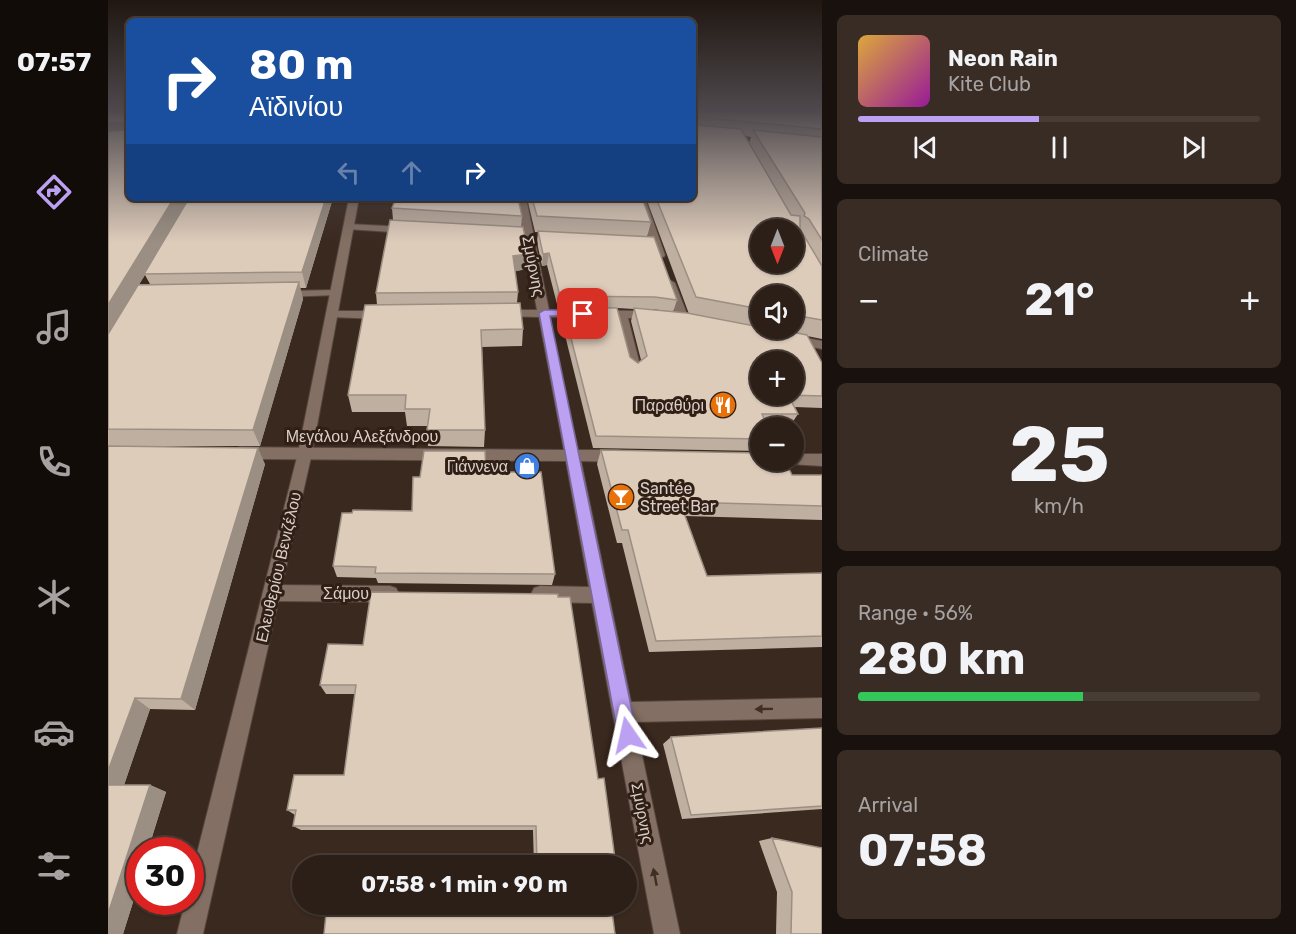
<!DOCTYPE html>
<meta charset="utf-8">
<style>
:root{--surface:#2c1f17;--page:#382c24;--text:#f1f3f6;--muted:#a6a2a1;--line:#483d36;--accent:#bca0f2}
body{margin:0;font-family:Rubik,sans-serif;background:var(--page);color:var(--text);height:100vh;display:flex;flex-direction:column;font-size:22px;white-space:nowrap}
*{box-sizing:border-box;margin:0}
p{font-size:20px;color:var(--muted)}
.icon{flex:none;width:33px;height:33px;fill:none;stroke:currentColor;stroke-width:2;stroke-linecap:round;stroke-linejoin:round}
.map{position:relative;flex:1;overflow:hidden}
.side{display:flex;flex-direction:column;gap:15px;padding:15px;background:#18110d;width:474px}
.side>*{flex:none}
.banner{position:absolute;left:18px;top:18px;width:570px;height:183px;border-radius:9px;box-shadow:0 2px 4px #0004,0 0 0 2px var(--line);background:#1a4fa0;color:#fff;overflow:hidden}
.needle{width:39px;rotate:180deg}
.fabs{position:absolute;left:642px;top:219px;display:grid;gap:12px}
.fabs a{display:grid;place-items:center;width:54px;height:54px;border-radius:50%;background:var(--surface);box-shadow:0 2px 4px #0004,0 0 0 2px var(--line);font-size:30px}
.speed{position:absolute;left:18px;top:837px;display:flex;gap:12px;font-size:30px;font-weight:700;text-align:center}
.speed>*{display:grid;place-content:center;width:78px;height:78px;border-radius:50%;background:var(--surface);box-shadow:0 2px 4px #0004,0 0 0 2px var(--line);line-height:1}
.speed .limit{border:9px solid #d22;background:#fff;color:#111}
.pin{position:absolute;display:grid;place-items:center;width:51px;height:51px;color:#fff;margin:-26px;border-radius:12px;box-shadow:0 3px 9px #0006}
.me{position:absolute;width:66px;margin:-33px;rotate:349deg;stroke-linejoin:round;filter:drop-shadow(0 0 4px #0008)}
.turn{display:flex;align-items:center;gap:21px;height:126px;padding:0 24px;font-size:27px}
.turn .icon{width:78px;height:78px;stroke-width:2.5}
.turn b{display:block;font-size:42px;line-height:51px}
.lanes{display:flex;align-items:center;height:57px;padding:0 24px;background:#0003;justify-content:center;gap:30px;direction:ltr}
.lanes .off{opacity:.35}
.big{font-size:45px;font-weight:700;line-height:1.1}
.side .card{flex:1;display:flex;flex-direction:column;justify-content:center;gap:9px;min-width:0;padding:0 21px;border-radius:9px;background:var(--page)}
.side .dial{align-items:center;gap:0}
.dial b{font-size:78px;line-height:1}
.song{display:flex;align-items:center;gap:18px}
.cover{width:72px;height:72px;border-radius:9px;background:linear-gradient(135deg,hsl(40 70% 55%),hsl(300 70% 35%))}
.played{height:6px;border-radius:3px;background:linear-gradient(90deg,var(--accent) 45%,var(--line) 45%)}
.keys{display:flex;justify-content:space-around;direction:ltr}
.heat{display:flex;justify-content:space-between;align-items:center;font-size:33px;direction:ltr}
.charge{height:9px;border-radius:4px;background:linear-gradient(90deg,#34c759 56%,var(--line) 0)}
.trip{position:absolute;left:184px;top:855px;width:345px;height:60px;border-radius:30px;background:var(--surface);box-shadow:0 2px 4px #0004,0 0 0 2px var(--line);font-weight:700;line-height:60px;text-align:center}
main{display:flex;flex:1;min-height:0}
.tabs{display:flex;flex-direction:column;width:108px;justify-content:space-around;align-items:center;background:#120c09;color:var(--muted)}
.tabs .icon{width:42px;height:42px}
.tabs .current{color:var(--accent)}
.tabs b{font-size:27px;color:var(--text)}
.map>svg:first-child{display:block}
</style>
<main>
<nav class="tabs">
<b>07:57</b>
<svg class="icon current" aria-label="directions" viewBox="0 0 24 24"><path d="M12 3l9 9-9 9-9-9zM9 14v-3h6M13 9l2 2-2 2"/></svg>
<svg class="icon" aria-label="music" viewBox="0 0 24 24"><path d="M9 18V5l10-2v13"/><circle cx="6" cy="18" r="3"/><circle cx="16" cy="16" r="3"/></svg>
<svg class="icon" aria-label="phone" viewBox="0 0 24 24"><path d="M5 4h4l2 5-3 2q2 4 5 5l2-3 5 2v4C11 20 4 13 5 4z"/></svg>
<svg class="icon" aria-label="climate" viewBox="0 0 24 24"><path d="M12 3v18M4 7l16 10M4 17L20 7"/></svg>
<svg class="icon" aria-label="car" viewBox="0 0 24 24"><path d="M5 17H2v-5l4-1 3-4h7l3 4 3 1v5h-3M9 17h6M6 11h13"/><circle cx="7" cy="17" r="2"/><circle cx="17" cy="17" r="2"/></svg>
<svg class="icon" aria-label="filters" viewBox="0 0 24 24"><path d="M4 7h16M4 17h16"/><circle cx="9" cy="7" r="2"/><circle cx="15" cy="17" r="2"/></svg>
</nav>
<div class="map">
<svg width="714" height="934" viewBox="0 0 714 934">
<rect width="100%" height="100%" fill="#3a291f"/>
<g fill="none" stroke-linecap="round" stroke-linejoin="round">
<g stroke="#55463e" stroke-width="2">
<path id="street" d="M 408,198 L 418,198 L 441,310 L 544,311 L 550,315 L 544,319 L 520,318 L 533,369 L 527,373 L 521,369 L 508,318 L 442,317 L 470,450 L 510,450 L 515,452 L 517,456 L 515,460 L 510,462 L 473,461 L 523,702 L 714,698 L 714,718 L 527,722 L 572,934 L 546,934 L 484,603 L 432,602 L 426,600 L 423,594 L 426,588 L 432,586 L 481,587 L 458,461 L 132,459 L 127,457 L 125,453 L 127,449 L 132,447 L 456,450 L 431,317 L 394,316 L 388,313 L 394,310 L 429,310 Z
M 527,198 L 537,198 L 557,255 L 556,257 L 547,255 Z
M 241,224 L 299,227 L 304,230 L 299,233 L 238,229 L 238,225 Z
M 562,280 L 567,283 L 581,319 L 579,322 L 575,323 L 569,319 L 557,283 Z
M 226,290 L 232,293 L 230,295 L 175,297 L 169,294 L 175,291 Z
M 224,311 L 275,311 L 281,315 L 275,319 L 220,317 L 220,313 Z
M 683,335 L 714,341 L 714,349 L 679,342 L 679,336 Z
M 686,454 L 714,454 L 714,466 L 681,464 L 679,460 L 686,460 Z
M 164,585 L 282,586 L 288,588 L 291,594 L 288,600 L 282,602 L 164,601 L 158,599 L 155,593 L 158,587 Z"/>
</g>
<g stroke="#55463e" stroke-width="2">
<path id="secondary" d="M 241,198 L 251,198 L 204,453 L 95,934 L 69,934 L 77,902 L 82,902 L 82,881 L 190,453 Z"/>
</g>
<use href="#street" fill="#836f63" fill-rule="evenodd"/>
<use href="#secondary" fill="#836f63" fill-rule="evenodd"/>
</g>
<path fill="#bfafa1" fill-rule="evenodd" d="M 0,112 L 21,198 L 225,198 L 198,288 L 192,288 L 195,299 L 152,446 L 0,446 ZM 37,275 L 42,284 L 31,284 Z
M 585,112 L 714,112 L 714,339 L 699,336 L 714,363 L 714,408 L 687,407 L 690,414 L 682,426 L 659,426 L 652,428 L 652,452 L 652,451 L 485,448 L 453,319 L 455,308 L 450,308 L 439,265 L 434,266 L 429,242 L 430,232 L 427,232 L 419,198 L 534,198 L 543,222 L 539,237 L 569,300 L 565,312 L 581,314 L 538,198 L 585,198 ZM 637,136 L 643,137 L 641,143 ZM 652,296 L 686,296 L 686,328 L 652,328 ZM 509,308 L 526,309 L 523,321 L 533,360 L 530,363 L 522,357 ZM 528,309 L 543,309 L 560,311 Z
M 284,208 L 414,216 L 413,227 L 419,269 L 407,271 L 410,292 L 409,303 L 415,329 L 414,346 L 374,347 L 377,430 L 376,447 L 320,446 L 319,430 L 319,426 L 299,426 L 297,412 L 244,412 L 240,395 L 269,305 L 268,293 L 285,220 Z
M 0,446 L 157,464 L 87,710 L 42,709 L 16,785 L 42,785 L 58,792 L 40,850 L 32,850 L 32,880 L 15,934 L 0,934 Z
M 493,450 L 684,475 L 714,475 L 714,520 L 577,516 L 599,576 L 714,573 L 714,647 L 541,652 L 514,543 L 509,543 L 489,464 Z
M 378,472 L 447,574 L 444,585 L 270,583 L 268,578 L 229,577 L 225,566 L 304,511 Z
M 220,644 L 490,779 L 508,866 L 426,866 L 425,830 L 193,830 L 185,826 L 187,815 L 179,810 L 236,775 L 247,694 L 218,694 L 212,685 Z
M 714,728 L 714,809 L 574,819 L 555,744 L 563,737 Z
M 664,838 L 714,934 L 668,934 L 669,892 L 651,841 Z"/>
<path fill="#9b8f83" d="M 15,122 L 21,136 L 0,138 L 0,123 Z
M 66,198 L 81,198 L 0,339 L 0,305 Z
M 218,198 L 225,198 L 198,288 L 194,272 Z
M 441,253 L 439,265 L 434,266 L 435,254 Z
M 421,254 L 419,269 L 404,272 L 405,256 Z
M 191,282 L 195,299 L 152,446 L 145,430 Z
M 150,448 L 157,464 L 87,710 L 73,699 Z
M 27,698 L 42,709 L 14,791 L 0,786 L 0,771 Z
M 42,785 L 58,792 L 40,850 L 32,850 L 32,880 L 15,934 L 0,934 L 0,914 Z"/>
<path fill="#deccbb" stroke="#9b8f83" stroke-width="1.5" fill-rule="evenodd" d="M 0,112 L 21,112 L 21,198 L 66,198 L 0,305 L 0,131 L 15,130 L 17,128 L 15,122 L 0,123 Z
M 585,112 L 714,112 L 714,129 L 589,117 L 587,123 L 589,125 L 633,129 L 683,215 L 692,216 L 692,229 L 714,266 L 714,320 L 686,315 L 686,296 L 652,296 L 652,309 L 588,297 L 548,198 L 585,198 ZM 652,230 L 686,230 L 686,262 L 652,262 Z
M 645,130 L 714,137 L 714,240 L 701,219 L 696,216 L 697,213 Z
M 81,198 L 218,198 L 194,272 L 36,274 Z
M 288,198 L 410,198 L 414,216 L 284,208 Z
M 424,198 L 534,198 L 543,222 L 429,216 Z
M 282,220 L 415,227 L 421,254 L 405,256 L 410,292 L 268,293 Z
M 430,231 L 546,237 L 569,300 L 547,297 L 452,296 L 441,253 L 435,254 Z
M 191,282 L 145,430 L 0,429 L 0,334 L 30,285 Z
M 412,303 L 415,329 L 373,330 L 377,430 L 319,430 L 322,409 L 297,409 L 298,395 L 240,395 L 257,305 Z
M 455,307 L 509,308 L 522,357 L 530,363 L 539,356 L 526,308 L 579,313 L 652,327 L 652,328 L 663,328 L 699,335 L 714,363 L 714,396 L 680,395 L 690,414 L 654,414 L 660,428 L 652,428 L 652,439 L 488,436 ZM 652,362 L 686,362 L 686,394 L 652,394 Z
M 0,446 L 150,448 L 73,699 L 27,698 L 0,771 Z
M 493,450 L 652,453 L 652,460 L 677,460 L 684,475 L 714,475 L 714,506 L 572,502 L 599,576 L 714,573 L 714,636 L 548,641 L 520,530 L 514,530 Z
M 316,451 L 377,451 L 378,472 L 433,472 L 447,574 L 267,573 L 268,567 L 225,566 L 234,513 L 244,513 L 245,510 L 304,511 L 305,477 L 312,477 Z
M 263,592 L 450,594 L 450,597 L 462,597 L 490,779 L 496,778 L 508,866 L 429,866 L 428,826 L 185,826 L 188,810 L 179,810 L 186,775 L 236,775 L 248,685 L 212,685 L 220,644 L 255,645 Z
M 714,728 L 714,806 L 583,815 L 563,737 Z
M 0,785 L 42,785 L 0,914 Z
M 664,838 L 714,848 L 714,934 L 683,934 L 684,892 Z
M 219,904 L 503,904 L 507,934 L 216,934 Z"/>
<defs><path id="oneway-solid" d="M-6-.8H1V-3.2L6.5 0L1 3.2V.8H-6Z" transform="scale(1.5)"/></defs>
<g fill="#412f25">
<use href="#oneway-solid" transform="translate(656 709) rotate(179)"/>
<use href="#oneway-solid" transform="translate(547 877) rotate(-101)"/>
</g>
<linearGradient id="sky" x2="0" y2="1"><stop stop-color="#201711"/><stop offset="0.46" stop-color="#4f494d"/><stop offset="1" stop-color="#4f494d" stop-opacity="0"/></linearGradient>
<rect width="714" height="243" fill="url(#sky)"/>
<path fill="#bca0f2" stroke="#7a689d" stroke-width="1.5" d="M 475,310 L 478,311 L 478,316 L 442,316 L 529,735 L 526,741 L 520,744 L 513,741 L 510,735 L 431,313 L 436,310 Z"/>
<defs>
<g id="restaurant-disc" transform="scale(1.35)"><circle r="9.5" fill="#e8710a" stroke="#301f15"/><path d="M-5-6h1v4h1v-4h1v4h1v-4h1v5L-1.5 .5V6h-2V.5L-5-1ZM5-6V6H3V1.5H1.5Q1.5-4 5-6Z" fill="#fff"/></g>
<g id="shop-disc" transform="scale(1.35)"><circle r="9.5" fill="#3f7fe0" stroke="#301f15"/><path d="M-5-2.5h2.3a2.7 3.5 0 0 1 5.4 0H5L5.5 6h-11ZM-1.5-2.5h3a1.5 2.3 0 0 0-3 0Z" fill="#fff"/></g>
<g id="bar-disc" transform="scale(1.35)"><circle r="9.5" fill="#e8710a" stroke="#301f15"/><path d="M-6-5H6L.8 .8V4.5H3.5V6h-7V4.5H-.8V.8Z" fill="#fff"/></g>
</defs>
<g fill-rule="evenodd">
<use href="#restaurant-disc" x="615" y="405"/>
<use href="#shop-disc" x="419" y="466"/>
<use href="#bar-disc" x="513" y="497"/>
</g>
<g text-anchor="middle" stroke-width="6" stroke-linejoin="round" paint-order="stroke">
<g font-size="16" fill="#dacfc8" stroke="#301f15">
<text transform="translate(426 266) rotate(79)" y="6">Σμύρνης</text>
<text x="254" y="442">Μεγάλου Αλεξάνδρου</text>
<text transform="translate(170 567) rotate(-77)" y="6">Ελευθερίου Βενιζέλου</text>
<text x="238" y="599">Σάμου</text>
<text transform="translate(535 813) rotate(79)" y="6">Σμύρνης</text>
</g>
<g font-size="16" fill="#dacfc8" stroke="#301f15" text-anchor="end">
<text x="596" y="411">Παραθύρι</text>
<text x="400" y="472">Γιάννενα</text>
<text x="532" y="494" text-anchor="start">Santée<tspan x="532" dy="18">Street Bar</tspan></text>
</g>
</g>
</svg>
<div class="fabs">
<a><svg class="needle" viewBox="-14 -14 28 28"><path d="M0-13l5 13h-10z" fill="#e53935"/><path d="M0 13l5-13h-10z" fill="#a6a2a1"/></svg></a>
<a><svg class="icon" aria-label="sound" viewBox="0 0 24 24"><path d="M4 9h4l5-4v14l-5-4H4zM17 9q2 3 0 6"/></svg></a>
<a>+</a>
<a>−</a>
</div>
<div class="speed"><div class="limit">30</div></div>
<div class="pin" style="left:475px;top:314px;background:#d93025"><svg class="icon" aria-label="arrive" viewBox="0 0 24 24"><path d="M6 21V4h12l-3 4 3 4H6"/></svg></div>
<svg class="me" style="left:520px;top:735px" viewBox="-20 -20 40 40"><path d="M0-17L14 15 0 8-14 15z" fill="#bca0f2" stroke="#fff" stroke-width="4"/></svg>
<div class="trip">07:58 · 1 min · 90 m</div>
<div class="banner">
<div class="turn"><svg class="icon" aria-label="right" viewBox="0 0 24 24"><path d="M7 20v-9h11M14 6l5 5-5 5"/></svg><div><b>80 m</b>Αϊδινίου</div></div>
<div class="lanes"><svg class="icon off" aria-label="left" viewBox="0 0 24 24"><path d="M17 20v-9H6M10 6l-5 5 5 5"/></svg><svg class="icon off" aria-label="ahead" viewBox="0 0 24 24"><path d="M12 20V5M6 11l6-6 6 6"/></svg><svg class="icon" aria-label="right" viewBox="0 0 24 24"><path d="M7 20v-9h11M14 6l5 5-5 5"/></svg></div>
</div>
</div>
<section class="side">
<div class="card">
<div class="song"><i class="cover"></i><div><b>Neon Rain</b><p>Kite Club</p></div></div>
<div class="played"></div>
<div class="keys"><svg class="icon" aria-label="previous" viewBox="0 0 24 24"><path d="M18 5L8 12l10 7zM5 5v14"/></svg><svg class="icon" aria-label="pause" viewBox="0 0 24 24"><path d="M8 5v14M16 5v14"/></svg><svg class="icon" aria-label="next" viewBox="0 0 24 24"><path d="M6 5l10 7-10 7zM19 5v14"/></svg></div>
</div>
<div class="card"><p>Climate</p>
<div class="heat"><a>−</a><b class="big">21°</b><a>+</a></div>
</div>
<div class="card dial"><b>25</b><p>km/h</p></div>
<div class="card"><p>Range · 56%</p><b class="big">280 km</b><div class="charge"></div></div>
<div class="card"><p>Arrival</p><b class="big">07:58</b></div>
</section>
</main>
